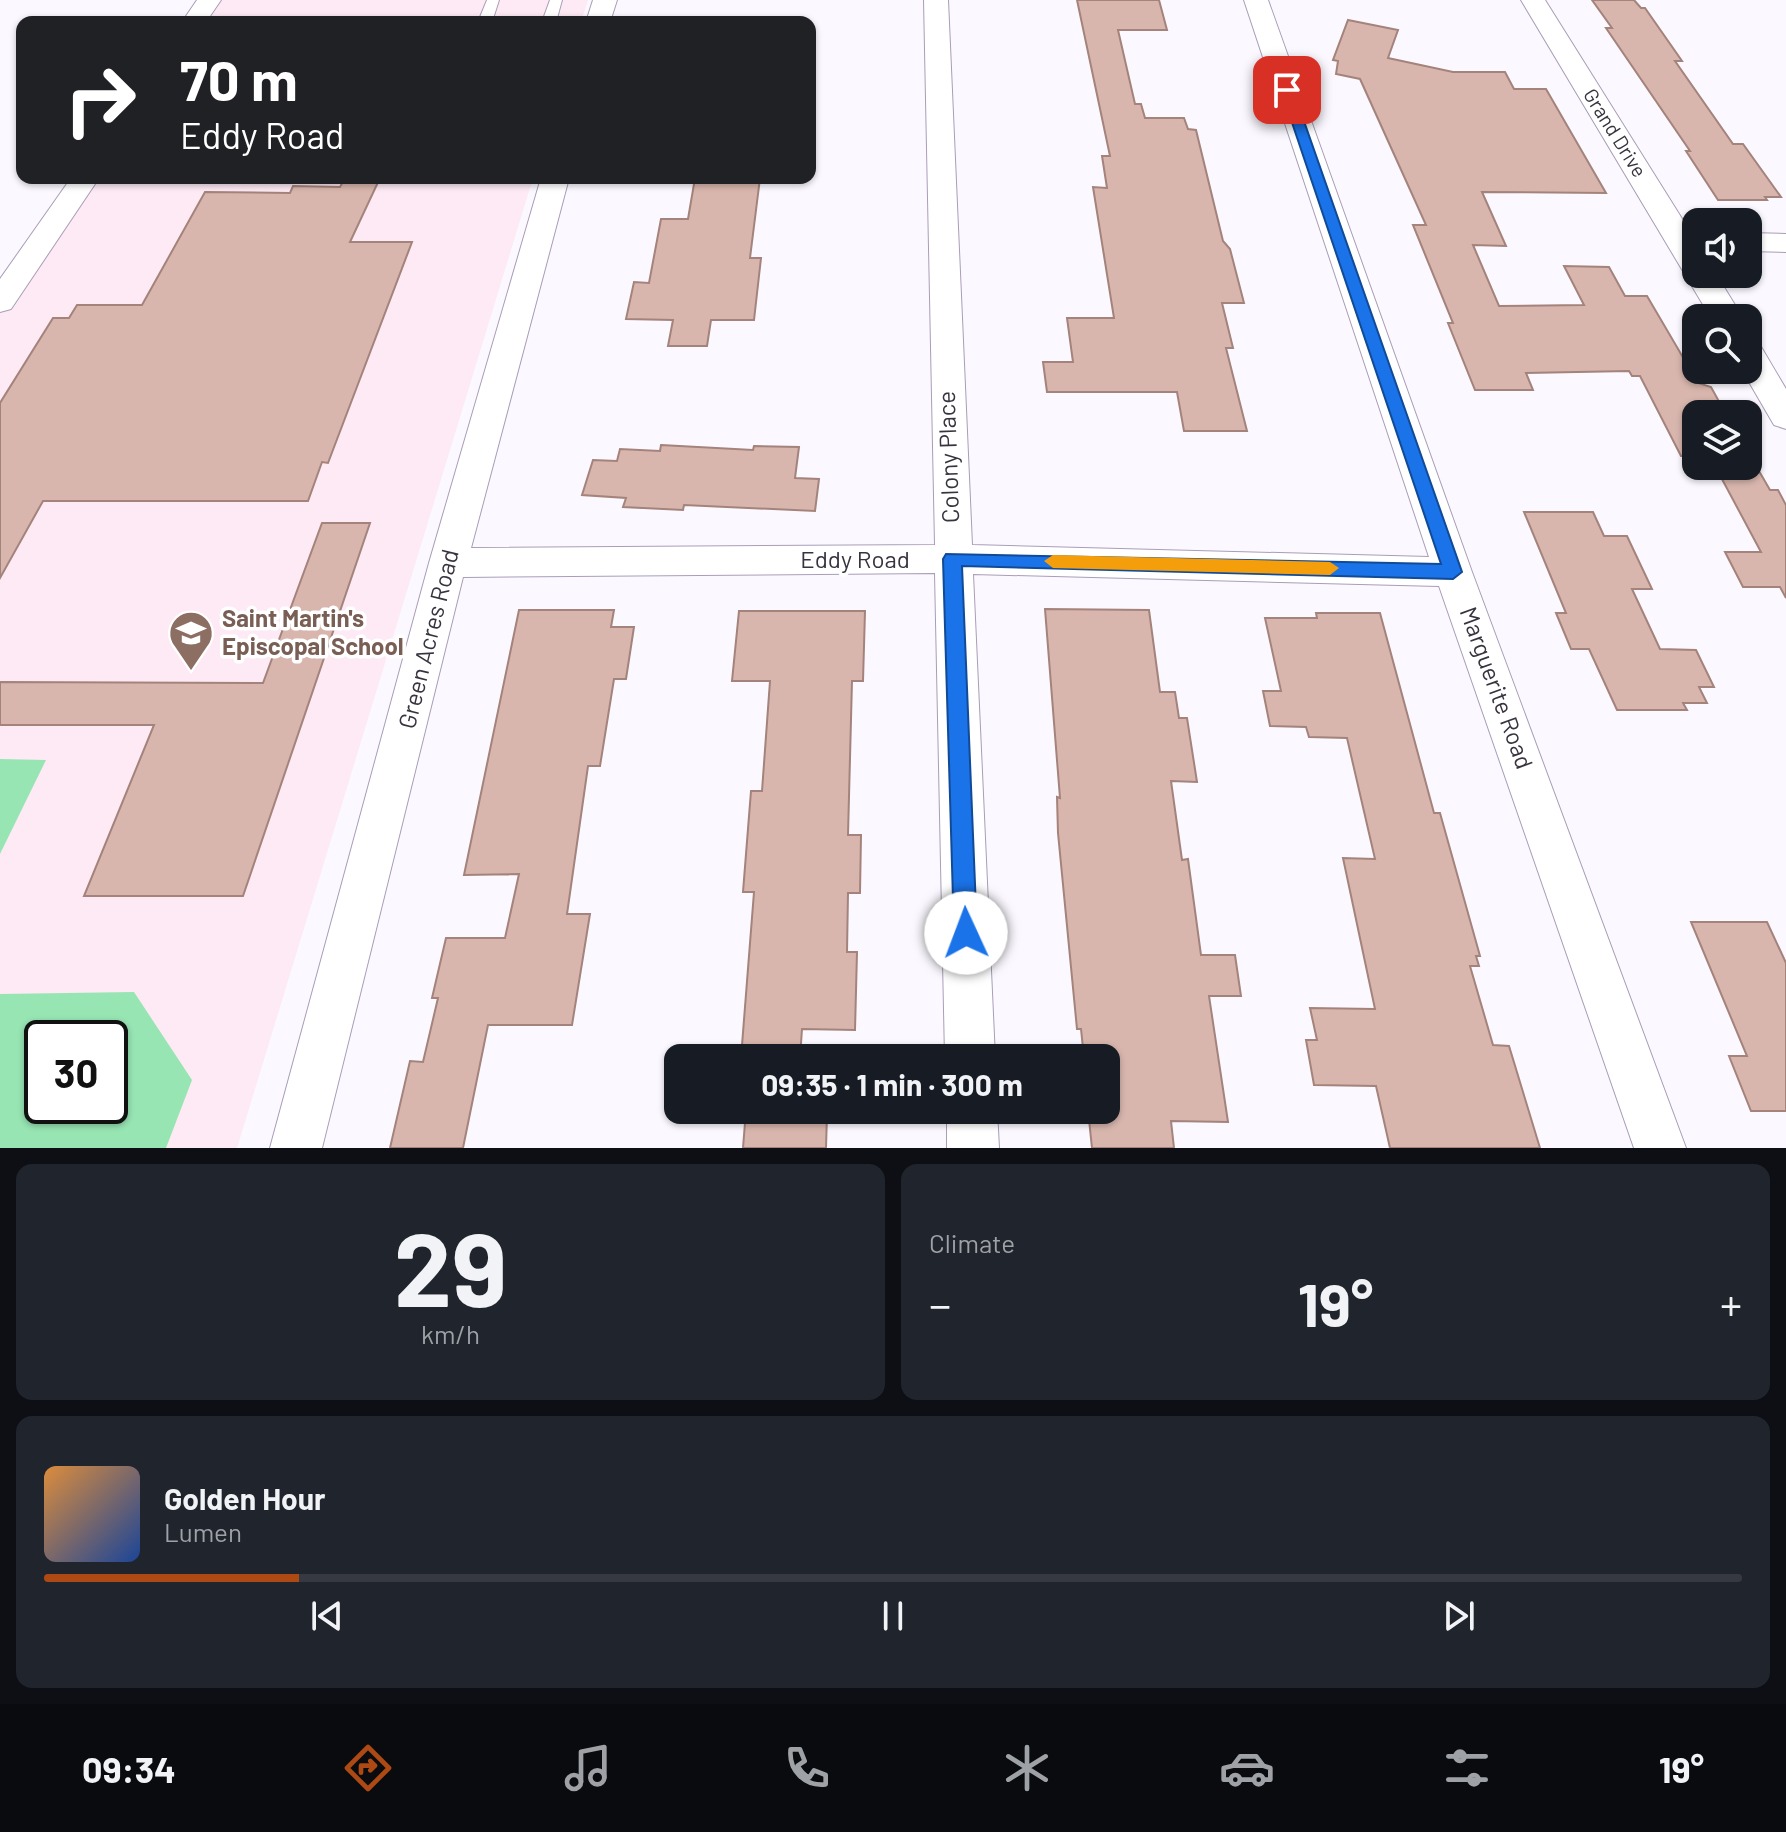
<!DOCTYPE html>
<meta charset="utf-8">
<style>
:root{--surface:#171b24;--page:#20242c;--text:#f1f3f6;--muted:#9ea1a6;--line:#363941;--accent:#ad4a13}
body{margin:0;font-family:Barlow,sans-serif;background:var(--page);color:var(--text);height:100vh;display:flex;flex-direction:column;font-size:30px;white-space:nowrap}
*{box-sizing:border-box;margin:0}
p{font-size:26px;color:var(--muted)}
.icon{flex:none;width:44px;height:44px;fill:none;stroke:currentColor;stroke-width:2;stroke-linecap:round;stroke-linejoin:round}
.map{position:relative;height:1148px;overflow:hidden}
.details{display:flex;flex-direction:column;gap:16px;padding:16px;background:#0d0f14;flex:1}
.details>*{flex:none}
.guide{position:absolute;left:16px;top:16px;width:800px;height:168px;border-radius:16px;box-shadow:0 2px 6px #0004;background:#202124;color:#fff;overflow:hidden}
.fabs{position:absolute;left:1682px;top:208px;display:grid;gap:16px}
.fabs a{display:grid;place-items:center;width:80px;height:80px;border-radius:16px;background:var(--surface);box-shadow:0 2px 6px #0004;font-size:40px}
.speed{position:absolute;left:24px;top:1020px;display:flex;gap:16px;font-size:40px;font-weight:700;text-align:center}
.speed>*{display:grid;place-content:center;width:104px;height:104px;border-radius:50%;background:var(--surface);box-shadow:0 2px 6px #0004;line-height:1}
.speed .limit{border:4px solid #111;border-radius:12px;background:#fff;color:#111}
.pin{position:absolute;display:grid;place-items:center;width:68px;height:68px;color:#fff;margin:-34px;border-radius:16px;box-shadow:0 4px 12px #0006}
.me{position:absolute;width:88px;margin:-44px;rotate:358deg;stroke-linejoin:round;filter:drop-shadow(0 0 6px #0008)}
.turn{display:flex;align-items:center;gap:28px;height:168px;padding:0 32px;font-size:36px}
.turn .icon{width:104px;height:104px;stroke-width:2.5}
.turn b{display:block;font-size:56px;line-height:68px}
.big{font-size:60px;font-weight:700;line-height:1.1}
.details .card{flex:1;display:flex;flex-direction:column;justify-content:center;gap:12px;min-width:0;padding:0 28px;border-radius:16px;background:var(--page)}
.details .dial{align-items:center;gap:0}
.dial b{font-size:104px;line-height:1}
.song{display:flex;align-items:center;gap:24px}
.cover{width:96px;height:96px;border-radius:12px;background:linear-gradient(135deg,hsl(30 70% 55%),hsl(220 70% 35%))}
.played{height:8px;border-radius:4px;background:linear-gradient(90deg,var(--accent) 15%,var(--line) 15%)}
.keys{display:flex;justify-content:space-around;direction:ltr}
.heat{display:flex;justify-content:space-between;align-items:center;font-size:44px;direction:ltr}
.details .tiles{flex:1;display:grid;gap:16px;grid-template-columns:1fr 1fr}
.card:last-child{grid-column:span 2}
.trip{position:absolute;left:664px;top:1044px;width:456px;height:80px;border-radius:16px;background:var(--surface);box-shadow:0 2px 6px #0004;font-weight:700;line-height:80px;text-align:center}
.tabs{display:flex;height:128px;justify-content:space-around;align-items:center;background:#090b0e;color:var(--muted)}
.tabs .icon{width:56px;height:56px}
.tabs .active{color:var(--accent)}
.tabs b{font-size:36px;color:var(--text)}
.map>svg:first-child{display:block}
</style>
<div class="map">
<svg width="1786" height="1148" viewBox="0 0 1786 1148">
<rect width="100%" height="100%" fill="#fbf9ff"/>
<path fill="#fdeaf4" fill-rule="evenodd" d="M 213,0 L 588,0 L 581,22 L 198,22 Z
M 89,178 L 533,178 L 237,1148 L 0,1148 L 0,305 ZM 42,1038 L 110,1038 L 110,1106 L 42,1106 Z"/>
<path fill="#97e5b3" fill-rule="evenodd" d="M 0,759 L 46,760 L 0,854 Z
M 134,992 L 192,1080 L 166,1148 L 0,1148 L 0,994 ZM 42,1038 L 110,1038 L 110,1106 L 42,1106 Z"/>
<path fill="#d8b6ae" stroke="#a3837b" stroke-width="2" d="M 1077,0 L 1159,0 L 1167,30 L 1118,30 L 1135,104 L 1141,104 L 1145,118 L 1184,118 L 1188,129 L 1196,130 L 1223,241 L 1230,249 L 1244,303 L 1222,303 L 1233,348 L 1226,348 L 1247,431 L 1184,431 L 1177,392 L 1047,392 L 1043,362 L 1073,362 L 1067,318 L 1114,318 L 1093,187 L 1107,188 L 1102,156 L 1110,156 Z
M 1592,0 L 1634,0 L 1641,8 L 1645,8 L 1682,61 L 1675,61 L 1733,144 L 1743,144 L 1781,197 L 1765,197 L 1767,200 L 1718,200 L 1686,151 L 1690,151 L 1606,28 L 1612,28 Z
M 1348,20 L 1398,30 L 1388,58 L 1453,72 L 1505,72 L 1514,89 L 1546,89 L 1606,193 L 1482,192 L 1506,246 L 1473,245 L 1499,306 L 1584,305 L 1564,266 L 1609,267 L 1625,296 L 1647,296 L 1698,383 L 1711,387 L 1726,414 L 1696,414 L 1696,456 L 1681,456 L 1640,376 L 1632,376 L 1629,371 L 1526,373 L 1533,390 L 1475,390 L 1448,323 L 1453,323 L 1413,225 L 1426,225 L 1360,79 L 1336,74 L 1338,61 L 1333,60 Z
M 345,178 L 380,178 L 350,242 L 412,242 L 328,463 L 322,462 L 308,501 L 43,501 L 0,578 L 0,403 L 53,318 L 69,318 L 77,305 L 142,305 L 205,192 L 290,193 L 293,186 L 340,187 Z
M 695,178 L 760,178 L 750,258 L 761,258 L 754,320 L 711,320 L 707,346 L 668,346 L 673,320 L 626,319 L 634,282 L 649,283 L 661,219 L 688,219 Z
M 661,445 L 753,450 L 754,446 L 799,447 L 795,478 L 819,479 L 815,511 L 684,505 L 683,510 L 623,507 L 626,498 L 582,495 L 593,460 L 617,461 L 620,449 L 660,451 Z
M 1748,452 L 1770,490 L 1778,490 L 1786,505 L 1786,598 L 1780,587 L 1743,587 L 1725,552 L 1761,552 L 1715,466 L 1748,466 Z
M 1524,512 L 1593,512 L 1604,536 L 1627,536 L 1652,589 L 1632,589 L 1660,649 L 1696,650 L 1714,687 L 1699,687 L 1707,703 L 1683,703 L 1687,710 L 1617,710 L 1589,649 L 1571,649 L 1556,613 L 1566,613 Z
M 322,523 L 370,523 L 243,896 L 84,896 L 154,725 L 0,725 L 0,682 L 263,683 Z
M 1045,609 L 1149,610 L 1160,692 L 1175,692 L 1179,718 L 1187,718 L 1197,782 L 1171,781 L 1182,860 L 1188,859 L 1201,955 L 1235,955 L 1241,996 L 1209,996 L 1228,1122 L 1171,1121 L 1174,1148 L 1092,1148 L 1088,1110 L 1106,1110 L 1106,1058 L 1084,1058 L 1081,1029 L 1077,1029 L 1058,833 L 1057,797 L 1060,798 Z
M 519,610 L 614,610 L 611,627 L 634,627 L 626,679 L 614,679 L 600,766 L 588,766 L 567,914 L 590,914 L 572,1025 L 488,1025 L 463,1148 L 390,1148 L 410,1061 L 423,1062 L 438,998 L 432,998 L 446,938 L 505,938 L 519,874 L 464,875 Z
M 739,611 L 865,611 L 863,681 L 852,681 L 848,835 L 861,835 L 860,893 L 848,893 L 847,952 L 857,952 L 855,1030 L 802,1029 L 800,1058 L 741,1058 L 754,892 L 743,892 L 751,791 L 762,791 L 770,681 L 732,681 Z
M 1316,613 L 1380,613 L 1434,813 L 1440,813 L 1480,956 L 1476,956 L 1479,966 L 1470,966 L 1493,1045 L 1509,1046 L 1540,1148 L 1390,1148 L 1376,1086 L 1314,1085 L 1306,1040 L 1317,1040 L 1310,1008 L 1375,1009 L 1343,858 L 1375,859 L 1347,738 L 1309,737 L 1306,727 L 1270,726 L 1263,691 L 1281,691 L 1265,618 L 1317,618 Z
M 1691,922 L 1767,922 L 1786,963 L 1786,1111 L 1751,1111 L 1729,1056 L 1747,1056 Z
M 746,1110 L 819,1110 L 818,1114 L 827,1114 L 826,1148 L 743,1148 Z"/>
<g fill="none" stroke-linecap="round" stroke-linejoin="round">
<g stroke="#a99db8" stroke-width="2">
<path id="lane" d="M 487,0 L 499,0 L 492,22 L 478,22 Z
M 550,0 L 562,0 L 556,22 L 542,22 Z"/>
</g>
<g stroke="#a99db8" stroke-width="2">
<path id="street" d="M 197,0 L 221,0 L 206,22 L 182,22 Z
M 593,0 L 617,0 L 610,22 L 586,22 Z
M 924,0 L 948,0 L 972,545 L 1429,557 L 1244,0 L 1268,0 L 1472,572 L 1686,1148 L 1634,1148 L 1439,586 L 973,574 L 995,1058 L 945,1058 L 935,573 L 463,577 L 322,1148 L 270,1148 L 429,563 L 541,178 L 569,178 L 471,548 L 935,545 Z
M 1521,0 L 1545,0 L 1696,241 L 1696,274 L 1716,274 L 1743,318 L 1711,318 Z
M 71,178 L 99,178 L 11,309 L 0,312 L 0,279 Z
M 1748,233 L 1786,234 L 1786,252 L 1748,251 Z
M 1748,342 L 1760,345 L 1786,389 L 1786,429 L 1774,425 L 1742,370 L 1748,370 Z
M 947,1110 L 997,1110 L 999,1148 L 947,1148 Z"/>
</g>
<use href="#lane" fill="#fff" fill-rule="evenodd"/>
<use href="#street" fill="#fff" fill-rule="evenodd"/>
</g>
<path fill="#1a73e8" stroke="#114b97" stroke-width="2" d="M 1287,86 L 1293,90 L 1462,572 L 1453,579 L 962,566 L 977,933 L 973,941 L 966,944 L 958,941 L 954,933 L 943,559 L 946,554 L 1441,564 L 1281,90 Z"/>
<path fill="#f59e0b" d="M 1053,555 L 1330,562 L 1339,568 L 1330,575 L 1053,568 L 1044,561 Z"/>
<defs>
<g id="school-pin" transform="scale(2.3)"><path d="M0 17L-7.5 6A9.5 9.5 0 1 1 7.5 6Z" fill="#8d6e63" stroke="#fff"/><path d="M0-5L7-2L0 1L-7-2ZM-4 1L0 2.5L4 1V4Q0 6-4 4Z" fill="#fff"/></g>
</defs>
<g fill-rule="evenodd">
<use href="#school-pin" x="191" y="633"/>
</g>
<g text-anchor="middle" stroke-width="7" stroke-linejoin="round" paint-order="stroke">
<g font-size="20" fill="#38333f" stroke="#fff">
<text transform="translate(1615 133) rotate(58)" y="7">Grand Drive</text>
</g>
<g font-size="24" fill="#38333f" stroke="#fff">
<text transform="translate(949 457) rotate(-92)" y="8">Colony Place</text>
<text x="855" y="568">Eddy Road</text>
<text transform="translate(429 639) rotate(-76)" y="8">Green Acres Road</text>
<text transform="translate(1496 688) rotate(70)" y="8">Marguerite Road</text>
</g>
<g font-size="24" font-weight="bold" fill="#785e54" stroke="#fff" text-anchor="start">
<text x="222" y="627">Saint Martin's<tspan x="222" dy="28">Episcopal School</tspan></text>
</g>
</g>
</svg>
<div class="fabs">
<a><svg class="icon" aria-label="sound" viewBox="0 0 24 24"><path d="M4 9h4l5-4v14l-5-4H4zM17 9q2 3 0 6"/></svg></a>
<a><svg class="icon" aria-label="search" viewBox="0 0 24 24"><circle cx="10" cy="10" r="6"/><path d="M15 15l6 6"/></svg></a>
<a><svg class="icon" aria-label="layers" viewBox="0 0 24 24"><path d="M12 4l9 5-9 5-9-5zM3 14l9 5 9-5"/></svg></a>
</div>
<div class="speed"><div class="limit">30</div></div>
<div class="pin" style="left:1287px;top:90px;background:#d93025"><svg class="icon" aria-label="arrive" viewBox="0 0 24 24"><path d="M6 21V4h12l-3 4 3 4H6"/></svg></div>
<svg class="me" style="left:966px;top:933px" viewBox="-20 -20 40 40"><circle r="19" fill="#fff"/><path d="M0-13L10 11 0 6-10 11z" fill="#1a73e8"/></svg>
<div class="trip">09:35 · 1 min · 300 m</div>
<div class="guide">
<div class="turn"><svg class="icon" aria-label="right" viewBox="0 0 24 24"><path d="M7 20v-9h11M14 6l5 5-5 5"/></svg><div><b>70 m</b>Eddy Road</div></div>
</div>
</div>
<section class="details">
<div class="tiles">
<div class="card dial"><b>29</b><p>km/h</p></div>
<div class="card"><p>Climate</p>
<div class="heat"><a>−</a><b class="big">19°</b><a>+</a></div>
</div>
<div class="card">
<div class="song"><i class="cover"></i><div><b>Golden Hour</b><p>Lumen</p></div></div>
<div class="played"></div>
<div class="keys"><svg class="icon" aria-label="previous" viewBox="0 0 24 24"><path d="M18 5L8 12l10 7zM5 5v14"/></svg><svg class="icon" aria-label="pause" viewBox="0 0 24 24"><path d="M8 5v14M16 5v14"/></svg><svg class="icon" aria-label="next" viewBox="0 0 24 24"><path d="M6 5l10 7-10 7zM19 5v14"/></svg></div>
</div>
</div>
</section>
<nav class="tabs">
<b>09:34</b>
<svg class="icon active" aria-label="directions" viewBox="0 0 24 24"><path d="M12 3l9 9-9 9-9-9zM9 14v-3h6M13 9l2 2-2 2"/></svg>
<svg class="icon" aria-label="music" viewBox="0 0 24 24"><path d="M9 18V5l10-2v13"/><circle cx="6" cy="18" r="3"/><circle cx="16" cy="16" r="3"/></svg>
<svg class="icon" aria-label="phone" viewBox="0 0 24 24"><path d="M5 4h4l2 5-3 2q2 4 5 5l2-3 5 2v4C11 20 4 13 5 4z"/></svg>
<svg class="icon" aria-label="climate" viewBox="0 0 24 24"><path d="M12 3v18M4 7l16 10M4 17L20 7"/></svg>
<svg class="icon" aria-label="car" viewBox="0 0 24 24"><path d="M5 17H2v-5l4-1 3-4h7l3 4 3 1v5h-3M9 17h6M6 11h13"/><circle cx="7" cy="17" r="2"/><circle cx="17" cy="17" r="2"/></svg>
<svg class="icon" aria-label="filters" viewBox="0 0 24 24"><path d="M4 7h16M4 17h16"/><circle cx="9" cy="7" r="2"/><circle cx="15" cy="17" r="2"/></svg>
<b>19°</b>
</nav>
